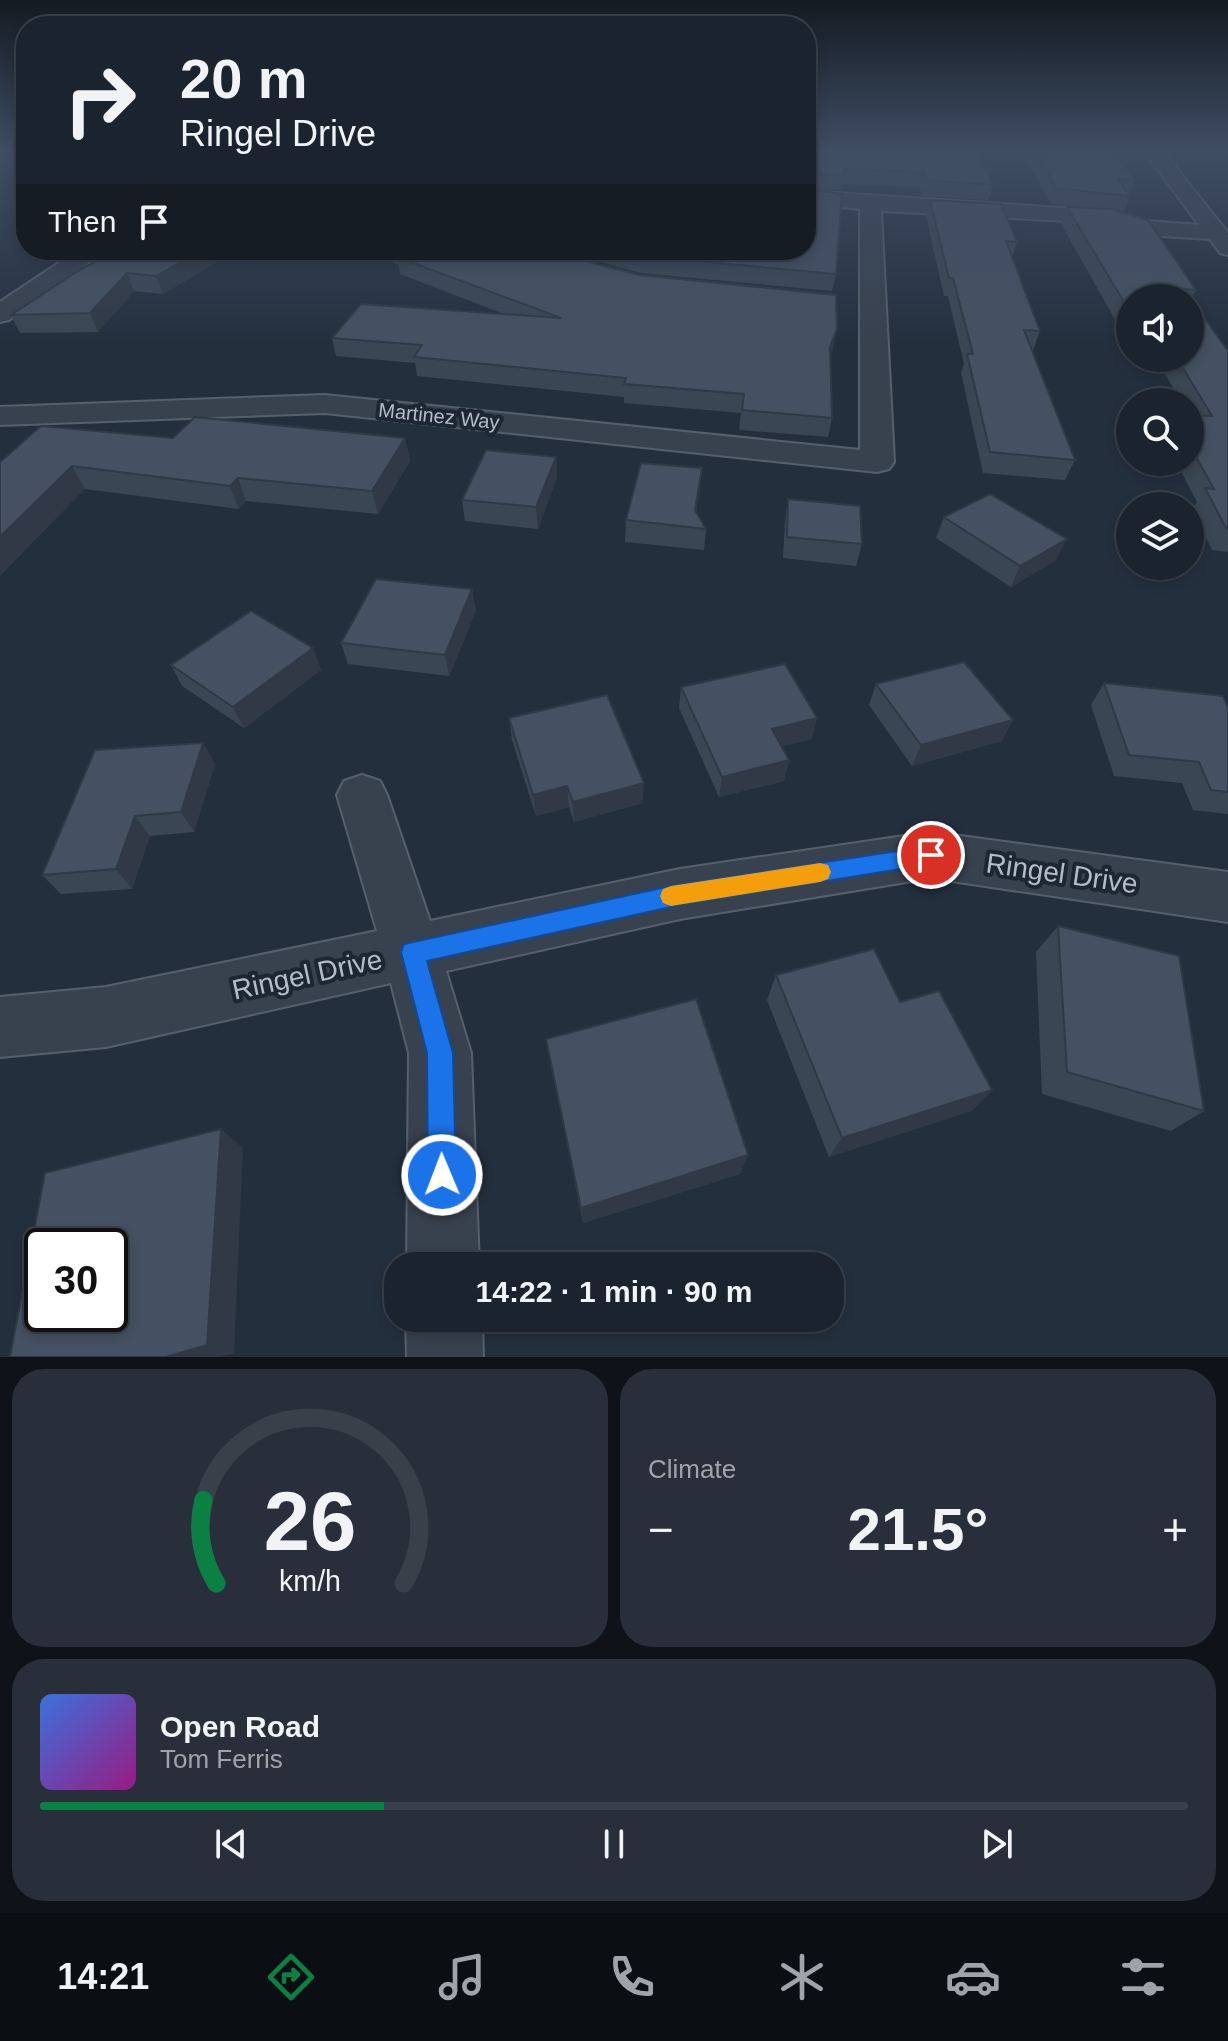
<!DOCTYPE html>
<meta charset="utf-8">
<style>
:root{--surface:#1b232e;--page:#282f3a;--text:#f1f3f6;--muted:#a0a4aa;--line:#39404a;--accent:#0b8043}
body{margin:0;font-family:Arial,sans-serif;background:var(--page);color:var(--text);height:100vh;display:flex;flex-direction:column;font-size:30px;white-space:nowrap}
*{box-sizing:border-box;margin:0}
p{font-size:26px;color:var(--muted)}
.icon{flex:none;width:44px;height:44px;fill:none;stroke:currentColor;stroke-width:2;stroke-linecap:round;stroke-linejoin:round}
.map{position:relative;height:1357px;overflow:hidden}
.side{display:flex;flex-direction:column;gap:12px;padding:12px;background:#0f1319;flex:1}
.side>*{flex:none}
.guide{position:absolute;left:16px;top:16px;width:800px;height:244px;border-radius:32px;box-shadow:0 4px 12px #0003,0 0 0 2px var(--line);background:#1b232e;color:var(--text);overflow:hidden}
.controls{position:absolute;left:1116px;top:284px;display:grid;gap:16px}
.controls a{display:grid;place-items:center;width:88px;height:88px;border-radius:50%;background:var(--surface);box-shadow:0 4px 12px #0003,0 0 0 2px var(--line);font-size:40px}
.speed{position:absolute;left:24px;top:1228px;display:flex;gap:16px;font-size:40px;font-weight:700;text-align:center}
.speed>*{display:grid;place-content:center;width:104px;height:104px;border-radius:50%;background:var(--surface);box-shadow:0 4px 12px #0003,0 0 0 2px var(--line);line-height:1}
.speed .limit{border:4px solid #111;border-radius:12px;background:#fff;color:#111}
.pin{position:absolute;display:grid;place-items:center;width:68px;height:68px;color:#fff;margin:-34px;border:4px solid #fff;border-radius:50%;box-shadow:0 2px 8px #0007}
.me{position:absolute;width:88px;margin:-44px;rotate:359deg;stroke-linejoin:round;filter:drop-shadow(0 0 6px #0008)}
.turn{display:flex;align-items:center;gap:28px;height:168px;padding:0 32px;font-size:36px}
.turn .icon{width:104px;height:104px;stroke-width:2.5}
.turn b{display:block;font-size:56px;line-height:68px}
.then{display:flex;align-items:center;height:76px;padding:0 32px;background:#0003;gap:16px;font-size:30px}
.big{font-size:60px;font-weight:700;line-height:1.1}
.side .tile{flex:1;display:flex;flex-direction:column;justify-content:center;gap:12px;min-width:0;padding:0 28px;border-radius:32px;background:var(--page)}
.side .dial{align-items:center;gap:0}
.dial svg{height:208px;overflow:visible;fill:none;stroke:var(--line);stroke-width:7;stroke-linecap:round;text-anchor:middle}
.dial text{fill:var(--text);stroke:none}
.song{display:flex;align-items:center;gap:24px}
.cover{width:96px;height:96px;border-radius:12px;background:linear-gradient(135deg,hsl(220 70% 55%),hsl(310 70% 35%))}
.played{height:8px;border-radius:4px;background:linear-gradient(90deg,var(--accent) 30%,var(--line) 30%)}
.keys{display:flex;justify-content:space-around;direction:ltr}
.heat{display:flex;justify-content:space-between;align-items:center;font-size:44px;direction:ltr}
.side .tiles{flex:1;display:grid;gap:12px;grid-template-columns:1fr 1fr}
.tile:last-child{grid-column:span 2}
.trip{position:absolute;left:384px;top:1252px;width:460px;height:80px;border-radius:32px;background:var(--surface);box-shadow:0 4px 12px #0003,0 0 0 2px var(--line);font-weight:700;line-height:80px;text-align:center}
.menu{display:flex;height:128px;justify-content:space-around;align-items:center;background:#0b0e12;color:var(--muted)}
.menu .icon{width:56px;height:56px}
.menu .on{color:var(--accent)}
.menu b{font-size:36px;color:var(--text)}
.map>svg:first-child{display:block}
</style>
<div class="map">
<svg width="1228" height="1357" viewBox="0 0 1228 1357">
<rect width="100%" height="100%" fill="#242f3e"/>
<g fill="none" stroke-linecap="round" stroke-linejoin="round">
<g stroke="#565f6c" stroke-width="4">
<path id="minor" d="M 1145,152 L 1164,152 L 1228,233 L 1228,255 L 1220,253 L 1210,239 L 1145,235 L 1106,223 L 881,211 L 894,462 L 889,469 L 877,472 L 325,413 L 0,425 L 0,407 L 325,395 L 860,450 L 860,209 L 806,203 L 806,191 L 1107,211 L 1146,221 L 1199,225 Z
M 78,250 L 106,250 L 9,320 L 0,322 L 0,302 Z
M 362,775 L 380,781 L 387,795 L 430,921 L 680,869 L 931,832 L 1228,872 L 1228,922 L 931,878 L 680,919 L 446,971 L 471,1053 L 479,1266 L 407,1266 L 409,1053 L 391,983 L 106,1047 L 0,1057 L 0,997 L 106,987 L 377,931 L 337,795 L 344,781 Z
M 406,1318 L 482,1318 L 483,1357 L 407,1357 Z"/>
</g>
<use href="#minor" fill="#38414e" fill-rule="evenodd"/>
</g>
<path fill="#3b4654" d="M 806,152 L 993,185 L 988,200 L 922,196 L 920,187 L 842,184 L 841,190 L 806,189 L 836,274 L 832,291 L 641,273 L 557,250 L 806,250 Z
M 1023,152 L 1114,152 L 1135,180 L 1124,212 L 1196,290 L 1191,299 L 1228,351 L 1228,552 L 1212,550 L 1192,509 L 1197,502 L 1176,462 L 1190,462 L 1190,402 L 1181,402 L 1156,358 L 1190,358 L 1130,298 L 1130,346 L 1061,224 L 1067,207 L 1085,208 L 1051,204 Z
M 930,200 L 1017,242 L 1012,257 L 1040,331 L 1033,350 L 1032,350 L 1075,460 L 1065,480 L 983,473 L 961,373 L 964,364 L 948,296 L 944,296 L 926,216 Z
M 118,250 L 237,250 L 163,294 L 134,291 L 98,332 L 20,333 L 11,315 Z
M 360,250 L 544,250 L 833,348 L 830,355 L 832,418 L 828,437 L 739,430 L 741,413 L 624,403 L 624,397 L 417,376 L 415,363 L 336,356 L 332,338 L 504,314 L 400,274 L 399,265 Z
M 173,438 L 405,438 L 410,461 L 378,514 L 246,501 L 239,509 L 85,489 L 0,462 Z
M 556,457 L 557,477 L 538,529 L 465,521 L 462,500 Z
M 702,468 L 696,512 L 706,529 L 704,550 L 625,542 L 626,520 Z
M 788,499 L 862,544 L 856,566 L 783,558 L 785,521 Z
M 944,517 L 1056,560 L 1011,587 L 936,538 Z
M 472,589 L 476,611 L 449,676 L 348,664 L 341,643 Z
M 313,648 L 321,670 L 244,728 L 182,686 L 171,665 Z
M 1104,683 L 1228,707 L 1228,814 L 1193,810 L 1182,783 L 1114,776 L 1091,705 Z
M 876,684 L 1002,741 L 912,766 L 869,705 Z
M 681,687 L 812,739 L 782,746 L 789,760 L 784,781 L 719,797 L 679,708 Z
M 509,718 L 643,803 L 574,822 L 569,807 L 536,816 L 512,740 Z
M 203,743 L 215,764 L 194,832 L 150,836 L 132,889 L 61,894 L 42,875 Z
M 1058,926 L 1204,1111 L 1171,1131 L 1042,1094 L 1036,952 Z
M 776,975 L 992,1090 L 971,1111 L 829,1157 L 767,1000 Z
M 546,1039 L 748,1155 L 740,1174 L 583,1223 Z"/>
<path fill="#303945" d="M 202,250 L 237,250 L 163,294 L 156,276 Z
M 127,273 L 134,291 L 98,332 L 90,313 Z
M 837,329 L 833,348 L 826,366 L 830,347 Z
M 405,438 L 410,461 L 378,514 L 372,491 Z
M 556,457 L 557,477 L 538,529 L 536,507 Z
M 72,466 L 85,489 L 0,576 L 0,537 Z
M 702,468 L 700,489 L 693,531 L 695,510 Z
M 238,478 L 246,501 L 239,509 L 230,486 Z
M 1067,539 L 1056,560 L 1011,587 L 1020,566 Z
M 472,589 L 476,611 L 449,676 L 445,655 Z
M 313,648 L 321,670 L 244,728 L 233,707 Z
M 817,718 L 812,739 L 768,750 L 772,729 Z
M 1013,720 L 1002,741 L 912,766 L 921,745 Z
M 203,743 L 215,764 L 194,832 L 181,812 Z
M 789,760 L 784,781 L 719,797 L 722,777 Z
M 644,783 L 643,803 L 574,822 L 573,802 Z
M 567,786 L 569,807 L 536,816 L 533,795 Z
M 135,816 L 150,836 L 132,889 L 116,869 Z
M 992,1090 L 971,1111 L 829,1157 L 842,1138 Z
M 221,1129 L 243,1148 L 234,1353 L 220,1357 L 166,1357 Z
M 748,1155 L 740,1174 L 583,1223 L 581,1208 Z"/>
<path fill="#455162" stroke="#303945" stroke-width="2" fill-rule="evenodd" d="M 806,152 L 979,152 L 993,185 L 926,180 L 924,172 L 844,169 L 844,175 L 806,174 L 806,189 L 842,194 L 836,274 L 641,256 L 619,250 L 806,250 Z
M 1036,152 L 1114,152 L 1135,180 L 1118,179 L 1130,196 L 1056,188 Z
M 930,200 L 1001,204 L 1017,242 L 1006,241 L 1040,331 L 1024,330 L 1075,460 L 990,452 L 967,354 L 973,354 L 953,278 L 949,278 Z
M 1067,207 L 1112,209 L 1148,220 L 1196,290 L 1184,289 L 1228,351 L 1228,529 L 1226,528 L 1205,488 L 1214,489 L 1190,446 L 1190,415 L 1212,416 L 1177,358 L 1190,358 L 1190,298 L 1130,298 L 1130,312 Z
M 118,250 L 202,250 L 156,276 L 127,273 L 90,313 L 11,315 L 81,269 Z
M 402,250 L 543,250 L 639,275 L 836,295 L 837,329 L 830,347 L 832,418 L 742,410 L 744,394 L 624,384 L 626,378 L 414,357 L 422,345 L 332,338 L 361,304 L 561,318 L 397,257 L 409,252 Z
M 195,417 L 405,438 L 372,491 L 238,478 L 230,486 L 72,466 L 0,537 L 0,462 L 41,426 L 173,438 Z
M 486,450 L 556,457 L 536,507 L 462,500 Z
M 641,463 L 702,468 L 695,510 L 706,529 L 626,520 Z
M 990,494 L 1067,539 L 1020,566 L 944,517 Z
M 788,499 L 860,506 L 862,544 L 787,537 Z
M 376,579 L 472,589 L 445,655 L 341,643 Z
M 251,611 L 313,648 L 233,707 L 171,665 Z
M 964,662 L 1013,720 L 921,745 L 876,684 Z
M 785,664 L 817,718 L 772,729 L 789,760 L 722,777 L 681,687 Z
M 1104,683 L 1223,696 L 1228,707 L 1228,792 L 1211,790 L 1199,762 L 1129,755 Z
M 607,695 L 644,783 L 573,802 L 567,786 L 533,795 L 509,718 Z
M 203,743 L 181,812 L 135,816 L 116,869 L 42,875 L 95,750 Z
M 1058,926 L 1179,956 L 1204,1111 L 1067,1072 Z
M 874,949 L 900,1002 L 939,991 L 992,1090 L 842,1138 L 776,975 Z
M 696,999 L 748,1155 L 581,1208 L 546,1039 Z
M 221,1129 L 207,1345 L 166,1357 L 10,1357 L 45,1173 ZM 42,1246 L 110,1246 L 110,1314 L 42,1314 Z"/>
<linearGradient id="sky" x2="0" y2="1"><stop stop-color="#141a22"/><stop offset="0.44" stop-color="#3f4d63"/><stop offset="1" stop-color="#3f4d63" stop-opacity="0"/></linearGradient>
<rect width="1228" height="342" fill="url(#sky)"/>
<path fill="#1a73e8" stroke="#114b97" stroke-width="2" d="M 931,846 L 938,848 L 941,855 L 938,862 L 931,864 L 680,905 L 427,961 L 453,1053 L 456,1175 L 452,1185 L 442,1189 L 432,1185 L 428,1175 L 427,1053 L 401,952 L 404,944 L 680,884 Z"/>
<path fill="#f59e0b" d="M 820,863 L 828,865 L 831,872 L 828,879 L 820,882 L 671,906 L 663,903 L 660,896 L 663,889 L 671,886 Z"/>
<g text-anchor="middle" stroke-width="8" stroke-linejoin="round" paint-order="stroke">
<g font-size="20" fill="#b4bcc9" stroke="#1d2633">
<text transform="translate(439 416) rotate(6)" y="7">Martinez Way</text>
</g>
<g font-size="28" fill="#b4bcc9" stroke="#1d2633">
<text transform="translate(1062 873) rotate(8)" y="10">Ringel Drive</text>
<text transform="translate(307 974) rotate(-12)" y="10">Ringel Drive</text>
</g>
</g>
</svg>
<div class="controls">
<a><svg class="icon" aria-label="sound" viewBox="0 0 24 24"><path d="M4 9h4l5-4v14l-5-4H4zM17 9q2 3 0 6"/></svg></a>
<a><svg class="icon" aria-label="search" viewBox="0 0 24 24"><circle cx="10" cy="10" r="6"/><path d="M15 15l6 6"/></svg></a>
<a><svg class="icon" aria-label="layers" viewBox="0 0 24 24"><path d="M12 4l9 5-9 5-9-5zM3 14l9 5 9-5"/></svg></a>
</div>
<div class="speed"><div class="limit">30</div></div>
<div class="pin" style="left:931px;top:855px;background:#d93025"><svg class="icon" aria-label="arrive" viewBox="0 0 24 24"><path d="M6 21V4h12l-3 4 3 4H6"/></svg></div>
<svg class="me" style="left:442px;top:1175px" viewBox="-20 -20 40 40"><circle r="17" fill="#1a73e8" stroke="#fff" stroke-width="3"/><path d="M0-11L8 9 0 5-8 9z" fill="#fff"/></svg>
<div class="trip">14:22 · 1 min · 90 m</div>
<div class="guide">
<div class="turn"><svg class="icon" aria-label="right" viewBox="0 0 24 24"><path d="M7 20v-9h11M14 6l5 5-5 5"/></svg><div><b>20 m</b>Ringel Drive</div></div>
<div class="then">Then<svg class="icon" aria-label="arrive" viewBox="0 0 24 24"><path d="M6 21V4h12l-3 4 3 4H6"/></svg></div>
</div>
</div>
<section class="side">
<div class="tiles">
<div class="tile dial"><svg viewBox="0 0 100 80">
<path d="M14 69A42 42 0 1 1 86 69"/>
<path d="M14 69A42 42 0 0 1 9 37" stroke="#0b8043"/>
<text x="50" y="56" font-size="32" font-weight="700">26</text>
<text x="50" y="72" font-size="11">km/h</text>
</svg></div>
<div class="tile"><p>Climate</p>
<div class="heat"><a>−</a><b class="big">21.5°</b><a>+</a></div>
</div>
<div class="tile">
<div class="song"><i class="cover"></i><div><b>Open Road</b><p>Tom Ferris</p></div></div>
<div class="played"></div>
<div class="keys"><svg class="icon" aria-label="previous" viewBox="0 0 24 24"><path d="M18 5L8 12l10 7zM5 5v14"/></svg><svg class="icon" aria-label="pause" viewBox="0 0 24 24"><path d="M8 5v14M16 5v14"/></svg><svg class="icon" aria-label="next" viewBox="0 0 24 24"><path d="M6 5l10 7-10 7zM19 5v14"/></svg></div>
</div>
</div>
</section>
<nav class="menu">
<b>14:21</b>
<svg class="icon on" aria-label="directions" viewBox="0 0 24 24"><path d="M12 3l9 9-9 9-9-9zM9 14v-3h6M13 9l2 2-2 2"/></svg>
<svg class="icon" aria-label="music" viewBox="0 0 24 24"><path d="M9 18V5l10-2v13"/><circle cx="6" cy="18" r="3"/><circle cx="16" cy="16" r="3"/></svg>
<svg class="icon" aria-label="phone" viewBox="0 0 24 24"><path d="M5 4h4l2 5-3 2q2 4 5 5l2-3 5 2v4C11 20 4 13 5 4z"/></svg>
<svg class="icon" aria-label="climate" viewBox="0 0 24 24"><path d="M12 3v18M4 7l16 10M4 17L20 7"/></svg>
<svg class="icon" aria-label="car" viewBox="0 0 24 24"><path d="M5 17H2v-5l4-1 3-4h7l3 4 3 1v5h-3M9 17h6M6 11h13"/><circle cx="7" cy="17" r="2"/><circle cx="17" cy="17" r="2"/></svg>
<svg class="icon" aria-label="filters" viewBox="0 0 24 24"><path d="M4 7h16M4 17h16"/><circle cx="9" cy="7" r="2"/><circle cx="15" cy="17" r="2"/></svg>
</nav>
